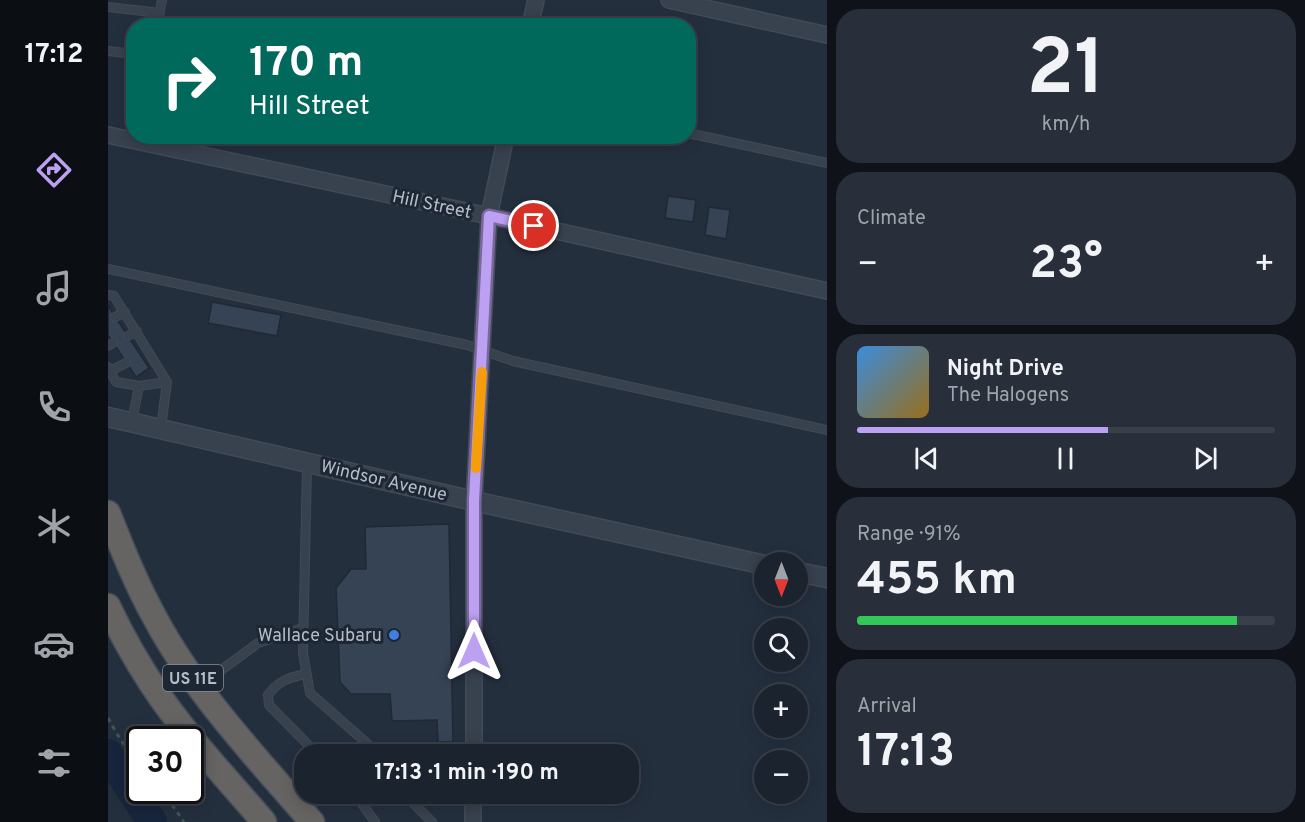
<!DOCTYPE html>
<meta charset="utf-8">
<style>
:root{--surface:#1b232e;--page:#282f3a;--text:#f1f3f6;--muted:#a0a4aa;--line:#39404a;--accent:#bca0f2}
body{margin:0;font-family:Overpass,sans-serif;background:var(--page);color:var(--text);height:100vh;display:flex;flex-direction:column;font-size:22px;white-space:nowrap}
*{box-sizing:border-box;margin:0}
p{font-size:20px;color:var(--muted)}
.icon{flex:none;width:33px;height:33px;fill:none;stroke:currentColor;stroke-width:2;stroke-linecap:round;stroke-linejoin:round}
.map{position:relative;flex:1;overflow:hidden}
.drawer{display:flex;flex-direction:column;gap:9px;padding:9px;background:#0f1319;width:478px}
.drawer>*{flex:none}
.guide{position:absolute;left:18px;top:18px;width:570px;height:126px;border-radius:24px;box-shadow:0 3px 15px #0003,0 0 0 2px var(--line);background:#00695c;color:#fff;overflow:hidden}
.needle{width:39px;rotate:180deg}
.tools{position:absolute;left:646px;top:552px;display:grid;gap:12px}
.tools a{display:grid;place-items:center;width:54px;height:54px;border-radius:50%;background:var(--surface);box-shadow:0 3px 15px #0003,0 0 0 2px var(--line);font-size:30px}
.speed{position:absolute;left:18px;top:726px;display:flex;gap:12px;font-size:30px;font-weight:700;text-align:center}
.speed>*{display:grid;place-content:center;width:78px;height:78px;border-radius:50%;background:var(--surface);box-shadow:0 3px 15px #0003,0 0 0 2px var(--line);line-height:1}
.speed .limit{border:3px solid #111;border-radius:9px;background:#fff;color:#111}
.pin{position:absolute;display:grid;place-items:center;width:51px;height:51px;color:#fff;margin:-26px;border:3px solid #fff;border-radius:50%;box-shadow:0 2px 6px #0007}
.me{position:absolute;width:66px;margin:-33px;rotate:0deg;stroke-linejoin:round;filter:drop-shadow(0 0 4px #0008)}
.turn{display:flex;align-items:center;gap:21px;height:126px;padding:0 24px;font-size:27px}
.turn .icon{width:78px;height:78px;stroke-width:2.5}
.turn b{display:block;font-size:42px;line-height:51px}
.big{font-size:45px;font-weight:700;line-height:1.1}
.drawer .card{flex:1;display:flex;flex-direction:column;justify-content:center;gap:9px;min-width:0;padding:0 21px;border-radius:24px;background:var(--page)}
.drawer .dial{align-items:center;gap:0}
.dial b{font-size:78px;line-height:1}
.song{display:flex;align-items:center;gap:18px}
.cover{width:72px;height:72px;border-radius:9px;background:linear-gradient(135deg,hsl(210 70% 55%),hsl(40 70% 35%))}
.played{height:6px;border-radius:3px;background:linear-gradient(90deg,var(--accent) 60%,var(--line) 60%)}
.keys{display:flex;justify-content:space-around;direction:ltr}
.heat{display:flex;justify-content:space-between;align-items:center;font-size:33px;direction:ltr}
.charge{height:9px;border-radius:4px;background:linear-gradient(90deg,#34c759 91%,var(--line) 0)}
.trip{position:absolute;left:186px;top:744px;width:345px;height:60px;border-radius:24px;background:var(--surface);box-shadow:0 3px 15px #0003,0 0 0 2px var(--line);font-weight:700;line-height:60px;text-align:center}
main{display:flex;flex:1;min-height:0}
.tabs{display:flex;flex-direction:column;width:108px;justify-content:space-around;align-items:center;background:#0b0e12;color:var(--muted)}
.tabs .icon{width:42px;height:42px}
.tabs .selected{color:var(--accent)}
.tabs b{font-size:27px;color:var(--text)}
.map>svg:first-child{display:block}
</style>
<main>
<nav class="tabs">
<b>17:12</b>
<svg class="icon selected" aria-label="directions" viewBox="0 0 24 24"><path d="M12 3l9 9-9 9-9-9zM9 14v-3h6M13 9l2 2-2 2"/></svg>
<svg class="icon" aria-label="music" viewBox="0 0 24 24"><path d="M9 18V5l10-2v13"/><circle cx="6" cy="18" r="3"/><circle cx="16" cy="16" r="3"/></svg>
<svg class="icon" aria-label="phone" viewBox="0 0 24 24"><path d="M5 4h4l2 5-3 2q2 4 5 5l2-3 5 2v4C11 20 4 13 5 4z"/></svg>
<svg class="icon" aria-label="climate" viewBox="0 0 24 24"><path d="M12 3v18M4 7l16 10M4 17L20 7"/></svg>
<svg class="icon" aria-label="car" viewBox="0 0 24 24"><path d="M5 17H2v-5l4-1 3-4h7l3 4 3 1v5h-3M9 17h6M6 11h13"/><circle cx="7" cy="17" r="2"/><circle cx="17" cy="17" r="2"/></svg>
<svg class="icon" aria-label="filters" viewBox="0 0 24 24"><path d="M4 7h16M4 17h16"/><circle cx="9" cy="7" r="2"/><circle cx="15" cy="17" r="2"/></svg>
</nav>
<div class="map">
<svg width="719" height="822" viewBox="0 0 719 822">
<rect width="100%" height="100%" fill="#242f3e"/>
<g fill="none" stroke-linecap="round" stroke-linejoin="round">
<path stroke="#17263c" stroke-width="30" d="M 0,754 L 44,822"/>
</g>
<path fill="#364354" stroke="#1f2835" stroke-width="1.5" d="M 560,196 L 588,200 L 585,222 L 557,218 Z
M 601,207 L 622,210 L 618,239 L 597,235 Z
M 104,302 L 173,315 L 169,336 L 100,323 Z
M 0,306 L 41,368 L 28,377 L 0,335 Z
M 341,524 L 345,742 L 330,742 L 329,720 L 284,721 L 282,694 L 243,694 L 232,682 L 228,588 L 243,569 L 258,569 L 257,527 Z"/>
<g fill="none" stroke-linecap="round" stroke-linejoin="round">
<g stroke="#414a57" stroke-width="10">
<path id="service" d="M 0,7 L 52,13
M 49,26 L 54,0
M 0,51 L 26,54
M 580,133 L 719,163
M 64,149 L 66,136
M 0,269 L 359,345 L 405,361 L 719,430
M 0,295 L 6,296 L 59,382 L 53,428
M 7,317 L 17,312
M 20,336 L 29,331
M 0,346 L 5,343
M 0,367 L 8,382 L 31,386 L 59,382
M 2,371 L 18,363
M 24,421 L 31,386
M 199,464 L 195,653 L 202,693 L 271,754
M 198,674 C 182,677 170,681 160,695 L 161,705 L 209,754
M 93,685 L 150,643 L 195,628
M 247,794 L 267,822
M 296,794 L 324,822"/>
</g>
<g stroke="#414a57" stroke-width="18">
<path id="minor" d="M 561,0 L 719,35
M 422,26 L 428,0
M 0,135 L 381,216 L 719,291
M 366,754 L 366,501 L 381,216 L 398,136
M 365,822 L 365,794"/>
</g>
<g stroke="#414a57" stroke-width="21">
<path id="tertiary" d="M 0,417 L 366,501 L 657,565
M 690,572 L 719,578"/>
</g>
<g stroke="#434c59" stroke-width="27">
<path id="trunk" d="M 0,513 C 14,548 28,584 47,618 C 87,693 148,757 204,822
M 0,606 C 15,638 33,669 53,698 C 84,742 121,781 156,822"/>
</g>
<path stroke="#3f5557" stroke-width="3" stroke-dasharray="4.5 4.5" stroke-linecap="butt" d="M 0,718 L 12,739 L 32,764
M 54,790 L 76,822"/>
<use href="#service" stroke="#38414e" stroke-width="8"/>
<use href="#minor" stroke="#38414e" stroke-width="15"/>
<use href="#tertiary" stroke="#38414e" stroke-width="18"/>
<use href="#trunk" stroke="#656462" stroke-width="24"/>
</g>
<g fill="none" stroke-linecap="round" stroke-linejoin="round">
<g stroke="#7a689d" stroke-width="15">
<path id="route" d="M 366,651 L 366,501 L 381,216 L 426,226"/>
</g>
<use href="#route" stroke="#bca0f2" stroke-width="10"/>
<path stroke="#f59e0b" stroke-width="10" d="M 368,468 L 374,372"/>
</g>
<circle fill="#3f7fe0" stroke="#1d2633" stroke-width="2" cx="286" cy="635" r="6"/>
<g text-anchor="middle" stroke-width="6" stroke-linejoin="round" paint-order="stroke">
<rect fill="#1d2633" stroke="#878f9c" stroke-width="1.5" x="55" y="665" width="60" height="26" rx="4.5"/>
<g font-size="16" font-weight="bold" fill="#b4bcc9">
<text x="85" y="684">US 11E</text>
</g>
<g font-size="18" fill="#b4bcc9" stroke="#1d2633">
<text transform="translate(324 204) rotate(12)" y="6">Hill Street</text>
<text transform="translate(276 480) rotate(13)" y="6">Windsor Avenue</text>
</g>
<g font-size="18" fill="#b4bcc9" stroke="#1d2633" text-anchor="end">
<text x="274" y="641">Wallace Subaru</text>
</g>
</g>
</svg>
<div class="tools">
<a><svg class="needle" viewBox="-14 -14 28 28"><path d="M0-13l5 13h-10z" fill="#e53935"/><path d="M0 13l5-13h-10z" fill="#a0a4aa"/></svg></a>
<a><svg class="icon" aria-label="search" viewBox="0 0 24 24"><circle cx="10" cy="10" r="6"/><path d="M15 15l6 6"/></svg></a>
<a>+</a>
<a>−</a>
</div>
<div class="speed"><div class="limit">30</div></div>
<div class="pin" style="left:426px;top:226px;background:#d93025"><svg class="icon" aria-label="arrive" viewBox="0 0 24 24"><path d="M6 21V4h12l-3 4 3 4H6"/></svg></div>
<svg class="me" style="left:366px;top:651px" viewBox="-20 -20 40 40"><path d="M0-17L14 15 0 8-14 15z" fill="#bca0f2" stroke="#fff" stroke-width="4"/></svg>
<div class="trip">17:13 · 1 min · 190 m</div>
<div class="guide">
<div class="turn"><svg class="icon" aria-label="right" viewBox="0 0 24 24"><path d="M7 20v-9h11M14 6l5 5-5 5"/></svg><div><b>170 m</b>Hill Street</div></div>
</div>
</div>
<section class="drawer">
<div class="card dial"><b>21</b><p>km/h</p></div>
<div class="card"><p>Climate</p>
<div class="heat"><a>−</a><b class="big">23°</b><a>+</a></div>
</div>
<div class="card">
<div class="song"><i class="cover"></i><div><b>Night Drive</b><p>The Halogens</p></div></div>
<div class="played"></div>
<div class="keys"><svg class="icon" aria-label="previous" viewBox="0 0 24 24"><path d="M18 5L8 12l10 7zM5 5v14"/></svg><svg class="icon" aria-label="pause" viewBox="0 0 24 24"><path d="M8 5v14M16 5v14"/></svg><svg class="icon" aria-label="next" viewBox="0 0 24 24"><path d="M6 5l10 7-10 7zM19 5v14"/></svg></div>
</div>
<div class="card"><p>Range · 91%</p><b class="big">455 km</b><div class="charge"></div></div>
<div class="card"><p>Arrival</p><b class="big">17:13</b></div>
</section>
</main>
